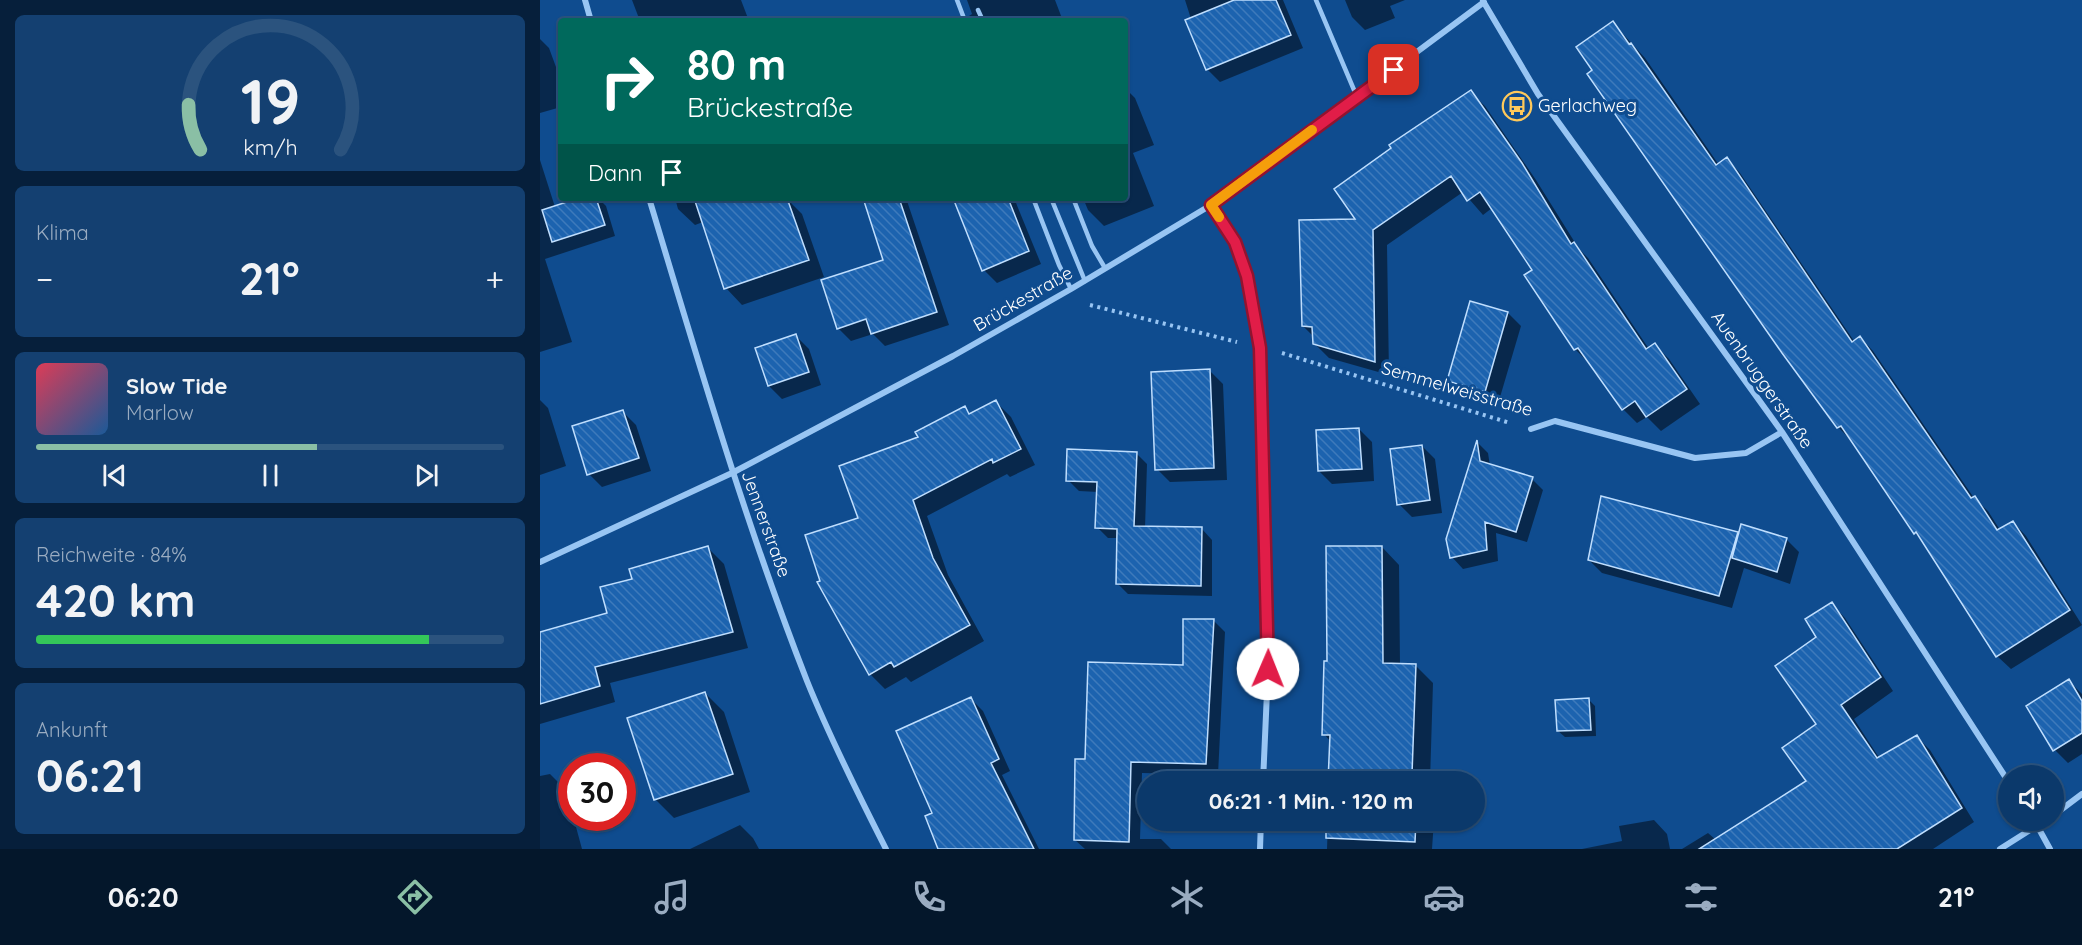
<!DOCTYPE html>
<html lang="de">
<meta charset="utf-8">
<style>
:root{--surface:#0b396b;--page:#144071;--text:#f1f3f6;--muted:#9aacc1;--line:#2b537e;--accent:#8abfa5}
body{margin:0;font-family:Quicksand,sans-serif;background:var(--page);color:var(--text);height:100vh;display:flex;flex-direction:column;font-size:22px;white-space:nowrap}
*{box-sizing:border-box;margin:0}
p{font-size:20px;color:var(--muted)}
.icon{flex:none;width:33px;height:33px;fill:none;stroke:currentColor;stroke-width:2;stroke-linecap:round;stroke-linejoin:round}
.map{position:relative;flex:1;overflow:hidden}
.panel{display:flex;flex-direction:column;gap:15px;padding:15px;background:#061f3b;width:540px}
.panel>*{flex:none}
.banner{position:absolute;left:18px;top:18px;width:570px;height:183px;border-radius:6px;box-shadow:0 2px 4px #0004,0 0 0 2px var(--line);background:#00695c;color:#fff;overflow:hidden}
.tools{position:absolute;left:1458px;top:765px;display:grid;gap:12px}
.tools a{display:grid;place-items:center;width:66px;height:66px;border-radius:50%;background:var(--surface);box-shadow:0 2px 4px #0004,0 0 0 2px var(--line);font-size:30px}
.speed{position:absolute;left:18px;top:753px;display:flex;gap:12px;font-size:30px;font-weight:700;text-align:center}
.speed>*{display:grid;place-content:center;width:78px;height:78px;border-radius:50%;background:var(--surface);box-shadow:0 2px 4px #0004,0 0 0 2px var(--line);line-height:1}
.speed .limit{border:9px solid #d22;background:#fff;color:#111}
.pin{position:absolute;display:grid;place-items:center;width:51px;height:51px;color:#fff;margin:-26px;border-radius:12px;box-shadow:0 3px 9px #0006}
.me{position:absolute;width:66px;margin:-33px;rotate:1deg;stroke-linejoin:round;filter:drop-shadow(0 0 4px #0008)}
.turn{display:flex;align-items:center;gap:21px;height:126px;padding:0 30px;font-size:27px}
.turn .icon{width:78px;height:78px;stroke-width:2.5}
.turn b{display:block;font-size:42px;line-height:51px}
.then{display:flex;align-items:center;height:57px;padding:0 30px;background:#0003;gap:12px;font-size:22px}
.big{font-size:45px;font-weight:700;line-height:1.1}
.panel .widget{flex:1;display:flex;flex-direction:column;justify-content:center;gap:9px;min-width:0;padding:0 21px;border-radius:9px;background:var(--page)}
.panel .dial{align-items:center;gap:0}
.dial svg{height:156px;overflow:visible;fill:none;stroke:var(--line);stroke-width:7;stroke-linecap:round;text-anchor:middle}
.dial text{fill:var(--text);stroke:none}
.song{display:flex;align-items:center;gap:18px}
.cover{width:72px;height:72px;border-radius:9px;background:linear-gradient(135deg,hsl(350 70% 55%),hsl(210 70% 35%))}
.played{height:6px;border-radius:3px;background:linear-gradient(90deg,var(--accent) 60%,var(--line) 60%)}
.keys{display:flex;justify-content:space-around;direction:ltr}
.heat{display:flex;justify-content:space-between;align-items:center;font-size:33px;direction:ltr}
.charge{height:9px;border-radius:4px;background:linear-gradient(90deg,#34c759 84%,var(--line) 0)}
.trip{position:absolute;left:597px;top:771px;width:348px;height:60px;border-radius:30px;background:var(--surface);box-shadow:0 2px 4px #0004,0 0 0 2px var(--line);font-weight:700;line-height:60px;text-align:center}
.tabs{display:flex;height:96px;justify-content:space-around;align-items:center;background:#04172b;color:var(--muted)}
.tabs .icon{width:42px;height:42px}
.tabs .active{color:var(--accent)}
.tabs b{font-size:27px;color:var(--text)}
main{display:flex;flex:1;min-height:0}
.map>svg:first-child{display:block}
</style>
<main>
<section class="panel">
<div class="widget dial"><svg viewBox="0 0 100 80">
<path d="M14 69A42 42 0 1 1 86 69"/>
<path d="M14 69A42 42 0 0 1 8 46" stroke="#8abfa5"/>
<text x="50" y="56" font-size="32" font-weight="700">19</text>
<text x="50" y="72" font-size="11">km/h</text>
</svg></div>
<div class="widget"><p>Klima</p>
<div class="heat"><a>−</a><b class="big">21°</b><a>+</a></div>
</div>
<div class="widget">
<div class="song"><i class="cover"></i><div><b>Slow Tide</b><p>Marlow</p></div></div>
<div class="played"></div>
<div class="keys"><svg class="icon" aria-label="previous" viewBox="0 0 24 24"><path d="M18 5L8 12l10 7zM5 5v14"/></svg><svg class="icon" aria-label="pause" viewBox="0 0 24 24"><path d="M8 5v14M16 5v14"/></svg><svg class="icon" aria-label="next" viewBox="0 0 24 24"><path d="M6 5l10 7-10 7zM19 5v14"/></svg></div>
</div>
<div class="widget"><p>Reichweite · 84%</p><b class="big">420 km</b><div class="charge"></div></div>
<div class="widget"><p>Ankunft</p><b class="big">06:21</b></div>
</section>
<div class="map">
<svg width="1542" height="849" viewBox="0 0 1542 849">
<defs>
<pattern id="building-back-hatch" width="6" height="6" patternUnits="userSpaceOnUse" patternTransform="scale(1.5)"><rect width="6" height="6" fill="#1c63af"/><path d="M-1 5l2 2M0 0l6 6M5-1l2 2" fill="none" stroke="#3e7abb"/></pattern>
</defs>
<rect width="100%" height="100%" fill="#0f4c8f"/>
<path fill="#0007" d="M 92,0 L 201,0 L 209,21 L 100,21 Z
M 427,0 L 515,0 L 523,21 L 431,21 L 429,16 L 432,14 Z
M 645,0 L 743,0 L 763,48 L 680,82 L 667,69 Z
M 805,0 L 865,0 L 850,6 L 855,18 L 825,30 L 812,17 Z
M 1073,23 L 1105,58 L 1179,165 L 1187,159 L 1200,173 L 1314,341 L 1320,337 L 1333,351 L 1434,498 L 1448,511 L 1460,530 L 1473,522 L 1486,536 L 1542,625 L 1471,669 L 1457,656 L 1384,542 L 1375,533 L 1312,441 L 1298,427 L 1049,74 L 1054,71 Z
M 0,39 L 9,48 L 16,67 L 21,72 L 21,107 L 0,113 Z
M 585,88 L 595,98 L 614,145 L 593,153 L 614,206 L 564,226 L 548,210 L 543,198 L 585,198 Z
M 930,92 L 945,106 L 996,180 L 1039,249 L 1048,258 L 1109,349 L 1115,345 L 1129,359 L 1160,404 L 1121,431 L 1107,417 L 1097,423 L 1083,409 L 1050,364 L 1035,349 L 994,270 L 952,208 L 943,215 L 923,192 L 847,245 L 849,375 L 789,358 L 774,343 L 774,337 L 763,326 L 818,221 Z
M 0,160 L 15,207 L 43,198 L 58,198 L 66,206 L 75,236 L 5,259 L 32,342 L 0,352 Z
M 135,198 L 246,198 L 262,214 L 284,277 L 202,305 L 186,288 L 163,222 L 155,225 L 138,209 Z
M 324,198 L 366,198 L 409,325 L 345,346 L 333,334 L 311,341 L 298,328 L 345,260 Z
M 414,198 L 474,198 L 501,264 L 457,283 L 444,270 Z
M 968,313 L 981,326 L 958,404 L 922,394 L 909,381 Z
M 256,336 L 269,349 L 281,385 L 242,399 L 229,386 Z
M 670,371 L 683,384 L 687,480 L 630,482 L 617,469 Z
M 0,400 L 8,408 L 26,466 L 0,475 Z
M 456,402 L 471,417 L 495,465 L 470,477 L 467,474 L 387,516 L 408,575 L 444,641 L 371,682 L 366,677 L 345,689 L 330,674 L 320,519 L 380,438 L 424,408 L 431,415 Z
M 83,412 L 96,425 L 111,471 L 62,487 L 49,474 Z
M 819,429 L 832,442 L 834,481 L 792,484 L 779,471 Z
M 938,443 L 948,453 L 950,466 L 992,479 L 1003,490 L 987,542 L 956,533 L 958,561 L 923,569 L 912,557 L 908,539 Z
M 882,446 L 895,459 L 902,513 L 872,517 L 859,504 Z
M 596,453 L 607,464 L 605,528 L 662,529 L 672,540 L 672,596 L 588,594 L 577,583 L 578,538 L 568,538 L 557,527 L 558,492 L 539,491 L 528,480 Z
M 1197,533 L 1246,539 L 1259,552 L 1250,584 L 1204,568 L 1192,608 L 1062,573 L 1049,560 Z
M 842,547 L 859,565 L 860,665 L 875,665 L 893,683 L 890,782 L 790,782 L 791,742 L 784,734 L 788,663 Z
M 168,548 L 184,564 L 208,648 L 70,683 L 75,702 L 0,724 L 0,634 L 69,614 L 94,580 Z
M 1292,604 L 1305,618 L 1353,691 L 1314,719 L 1340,759 L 1377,737 L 1390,750 L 1434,822 L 1393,849 L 1142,849 L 1168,833 L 1176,840 L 1268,781 L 1278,725 L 1278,638 Z
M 674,621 L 685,632 L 678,775 L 602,773 L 600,839 L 621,839 L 631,849 L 545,849 L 535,840 L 547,760 L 644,666 Z
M 1529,681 L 1542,694 L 1542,754 L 1528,763 L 1515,750 Z
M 165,693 L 184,712 L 210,792 L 134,818 L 115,799 Z
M 431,699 L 443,711 L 470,771 L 462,775 L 499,849 L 402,849 L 394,814 Z
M 1049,700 L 1055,706 L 1056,736 L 1025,737 L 1018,731 Z
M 10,774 L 26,790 L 42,849 L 0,849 L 0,776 Z
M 788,820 L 894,820 L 892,849 L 787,849 Z
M 1114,820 L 1127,834 L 1130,849 L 1042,849 L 1082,841 L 1079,826 Z
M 200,825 L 213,838 L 219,849 L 150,849 Z"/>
<path fill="url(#building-back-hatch)" stroke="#bfdefe" stroke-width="1.5" d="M 694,0 L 736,0 L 751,35 L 666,70 L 645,20 Z
M 1073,21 L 1089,44 L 1091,43 L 1176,165 L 1187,157 L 1312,342 L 1320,336 L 1431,498 L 1435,496 L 1457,530 L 1473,521 L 1530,610 L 1456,657 L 1376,532 L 1374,534 L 1301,426 L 1297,428 L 1242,353 L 1047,74 L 1052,70 L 1036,47 Z
M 931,90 L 982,163 L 1031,244 L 1034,242 L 1106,349 L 1115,343 L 1147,389 L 1106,417 L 1095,401 L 1082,410 L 1038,348 L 1034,350 L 984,275 L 992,270 L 940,192 L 927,201 L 911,176 L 833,230 L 835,362 L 773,344 L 772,327 L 762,326 L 759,220 L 815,219 L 794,189 L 851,148 L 849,145 Z
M 39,198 L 56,198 L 65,225 L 12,242 L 2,210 Z
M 154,198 L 247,198 L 269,260 L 184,289 Z
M 323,198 L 359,198 L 397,312 L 331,334 L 326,319 L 297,329 L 281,280 L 343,260 Z
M 413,198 L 468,198 L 489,251 L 442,271 Z
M 930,301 L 968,312 L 945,392 L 907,381 Z
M 256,334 L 269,372 L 228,386 L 215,348 Z
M 670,369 L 674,468 L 615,470 L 611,372 Z
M 456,400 L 481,449 L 453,463 L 452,459 L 373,500 L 393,558 L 430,625 L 354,667 L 351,662 L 329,675 L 277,582 L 280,581 L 265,535 L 318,518 L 299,466 L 378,437 L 375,432 L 425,406 L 429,414 Z
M 83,410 L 99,458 L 47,475 L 32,426 Z
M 819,428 L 822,469 L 778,471 L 776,430 Z
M 937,440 L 940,461 L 993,477 L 976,532 L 945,522 L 947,550 L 910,558 L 906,539 Z
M 882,445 L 890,500 L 857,505 L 850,449 Z
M 527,449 L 597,452 L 594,526 L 662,527 L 661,586 L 576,584 L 577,529 L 555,528 L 557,482 L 526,481 Z
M 1061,496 L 1198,532 L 1179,596 L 1048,560 Z
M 1201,524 L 1247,538 L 1237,572 L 1192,558 Z
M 168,546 L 193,632 L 55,667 L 60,686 L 0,704 L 0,632 L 67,613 L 60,587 L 92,579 L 89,569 Z
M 786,546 L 842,546 L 843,663 L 876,664 L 872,774 L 878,775 L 878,782 L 788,782 L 790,735 L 782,735 L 784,661 L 787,661 Z
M 1292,602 L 1341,677 L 1301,705 L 1337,758 L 1377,735 L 1422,808 L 1357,849 L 1159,849 L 1266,781 L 1242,748 L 1276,724 L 1235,666 L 1276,637 L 1265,619 Z
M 643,619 L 674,619 L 666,764 L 591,762 L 589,842 L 534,840 L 535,759 L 545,759 L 548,662 L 643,665 Z
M 1529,679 L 1542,701 L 1542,733 L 1513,751 L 1486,706 Z
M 165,692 L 193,774 L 114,800 L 87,718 Z
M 431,697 L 459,759 L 451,763 L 494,849 L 398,849 L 385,816 L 392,813 L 356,731 Z
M 1049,698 L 1051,730 L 1017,731 L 1015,700 Z
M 786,820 L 876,820 L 875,842 L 786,838 Z"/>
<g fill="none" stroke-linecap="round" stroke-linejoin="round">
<path stroke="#98c5f3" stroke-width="4" stroke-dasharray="3 4.5" stroke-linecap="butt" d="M 550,305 L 697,342
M 742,353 L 970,423"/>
<path stroke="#98c5f3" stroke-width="4.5" d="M 417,0 L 425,21
M 776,0 L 817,97
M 438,10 L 443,21
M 493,198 L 519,265 L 531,289
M 511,198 L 545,281
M 533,198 L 552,246 L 565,268"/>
<path stroke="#98c5f3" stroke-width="6" d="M 45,0 L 51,21
M 943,1 L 998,94 L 1242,432 L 1468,781
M 109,198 C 158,360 205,523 267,681 C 290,738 318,794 346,849
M 671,205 L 695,242 L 707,276 L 720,348 L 729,647 L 723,782
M 991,429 L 1015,421 L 1155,458 L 1206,453 L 1242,432
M 0,562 L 192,473 L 413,356 L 531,289 L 671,205 L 944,2
M 1514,815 L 1542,794
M 1494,820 L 1510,849
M 720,849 L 721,820
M 1460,849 L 1506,820"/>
</g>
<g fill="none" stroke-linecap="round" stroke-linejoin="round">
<g stroke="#92132f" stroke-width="15">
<path id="route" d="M 728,669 L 720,348 L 707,276 L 695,242 L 671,205 L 854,70"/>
</g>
<use href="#route" stroke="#e11d48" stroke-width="10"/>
<path stroke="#f59e0b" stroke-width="10" d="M 679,217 L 671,205 L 772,130"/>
</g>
<defs>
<g id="bus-ring" transform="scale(1.5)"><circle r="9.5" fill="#0f4c8f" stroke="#ffc95a" stroke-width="1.5"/><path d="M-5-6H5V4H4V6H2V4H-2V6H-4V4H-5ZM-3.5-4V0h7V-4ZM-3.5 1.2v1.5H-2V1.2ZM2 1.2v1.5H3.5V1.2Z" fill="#ffc95a"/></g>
</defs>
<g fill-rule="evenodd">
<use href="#bus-ring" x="977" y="106"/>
</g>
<g text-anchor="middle" stroke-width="6" stroke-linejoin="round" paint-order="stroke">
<g font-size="18" fill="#fff" stroke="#0f4c8f" text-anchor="start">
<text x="998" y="112">Gerlachweg</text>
</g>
<g font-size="18" fill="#fff" stroke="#0f4c8f">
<text transform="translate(483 299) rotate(-30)" y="6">Brückestraße</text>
<text transform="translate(1222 380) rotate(55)" y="6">Auenbruggerstraße</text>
<text transform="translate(917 389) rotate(16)" y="6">Semmelweisstraße</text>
<text transform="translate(226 524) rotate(70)" y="6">Jennerstraße</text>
</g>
</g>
</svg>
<div class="tools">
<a><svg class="icon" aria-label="sound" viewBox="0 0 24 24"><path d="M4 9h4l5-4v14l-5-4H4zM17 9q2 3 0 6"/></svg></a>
</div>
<div class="speed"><div class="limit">30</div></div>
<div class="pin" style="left:854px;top:70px;background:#d93025"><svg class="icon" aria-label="arrive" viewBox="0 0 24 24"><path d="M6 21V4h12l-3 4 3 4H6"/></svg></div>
<svg class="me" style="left:728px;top:669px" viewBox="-20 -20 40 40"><circle r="19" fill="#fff"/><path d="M0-13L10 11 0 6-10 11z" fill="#e11d48"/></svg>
<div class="trip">06:21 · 1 Min. · 120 m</div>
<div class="banner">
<div class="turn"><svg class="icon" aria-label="right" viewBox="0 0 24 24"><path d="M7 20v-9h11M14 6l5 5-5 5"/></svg><div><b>80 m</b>Brückestraße</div></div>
<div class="then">Dann<svg class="icon" aria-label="arrive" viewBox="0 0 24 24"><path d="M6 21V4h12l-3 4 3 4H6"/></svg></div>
</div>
</div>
</main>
<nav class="tabs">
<b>06:20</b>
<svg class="icon active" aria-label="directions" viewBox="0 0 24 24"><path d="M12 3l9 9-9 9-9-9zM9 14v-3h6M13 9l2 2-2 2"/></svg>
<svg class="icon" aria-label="music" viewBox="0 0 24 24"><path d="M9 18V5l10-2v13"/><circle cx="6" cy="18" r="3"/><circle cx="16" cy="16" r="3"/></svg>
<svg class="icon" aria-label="phone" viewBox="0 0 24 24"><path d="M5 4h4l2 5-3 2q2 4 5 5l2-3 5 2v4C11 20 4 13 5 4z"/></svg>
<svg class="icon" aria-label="climate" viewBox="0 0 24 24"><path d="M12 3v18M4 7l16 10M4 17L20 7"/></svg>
<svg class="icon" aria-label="car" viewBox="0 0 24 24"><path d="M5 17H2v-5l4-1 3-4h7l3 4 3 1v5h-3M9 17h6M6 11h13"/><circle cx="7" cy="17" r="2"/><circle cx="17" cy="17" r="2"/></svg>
<svg class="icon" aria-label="filters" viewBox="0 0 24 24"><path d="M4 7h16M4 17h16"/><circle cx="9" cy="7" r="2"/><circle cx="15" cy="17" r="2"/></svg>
<b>21°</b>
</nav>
